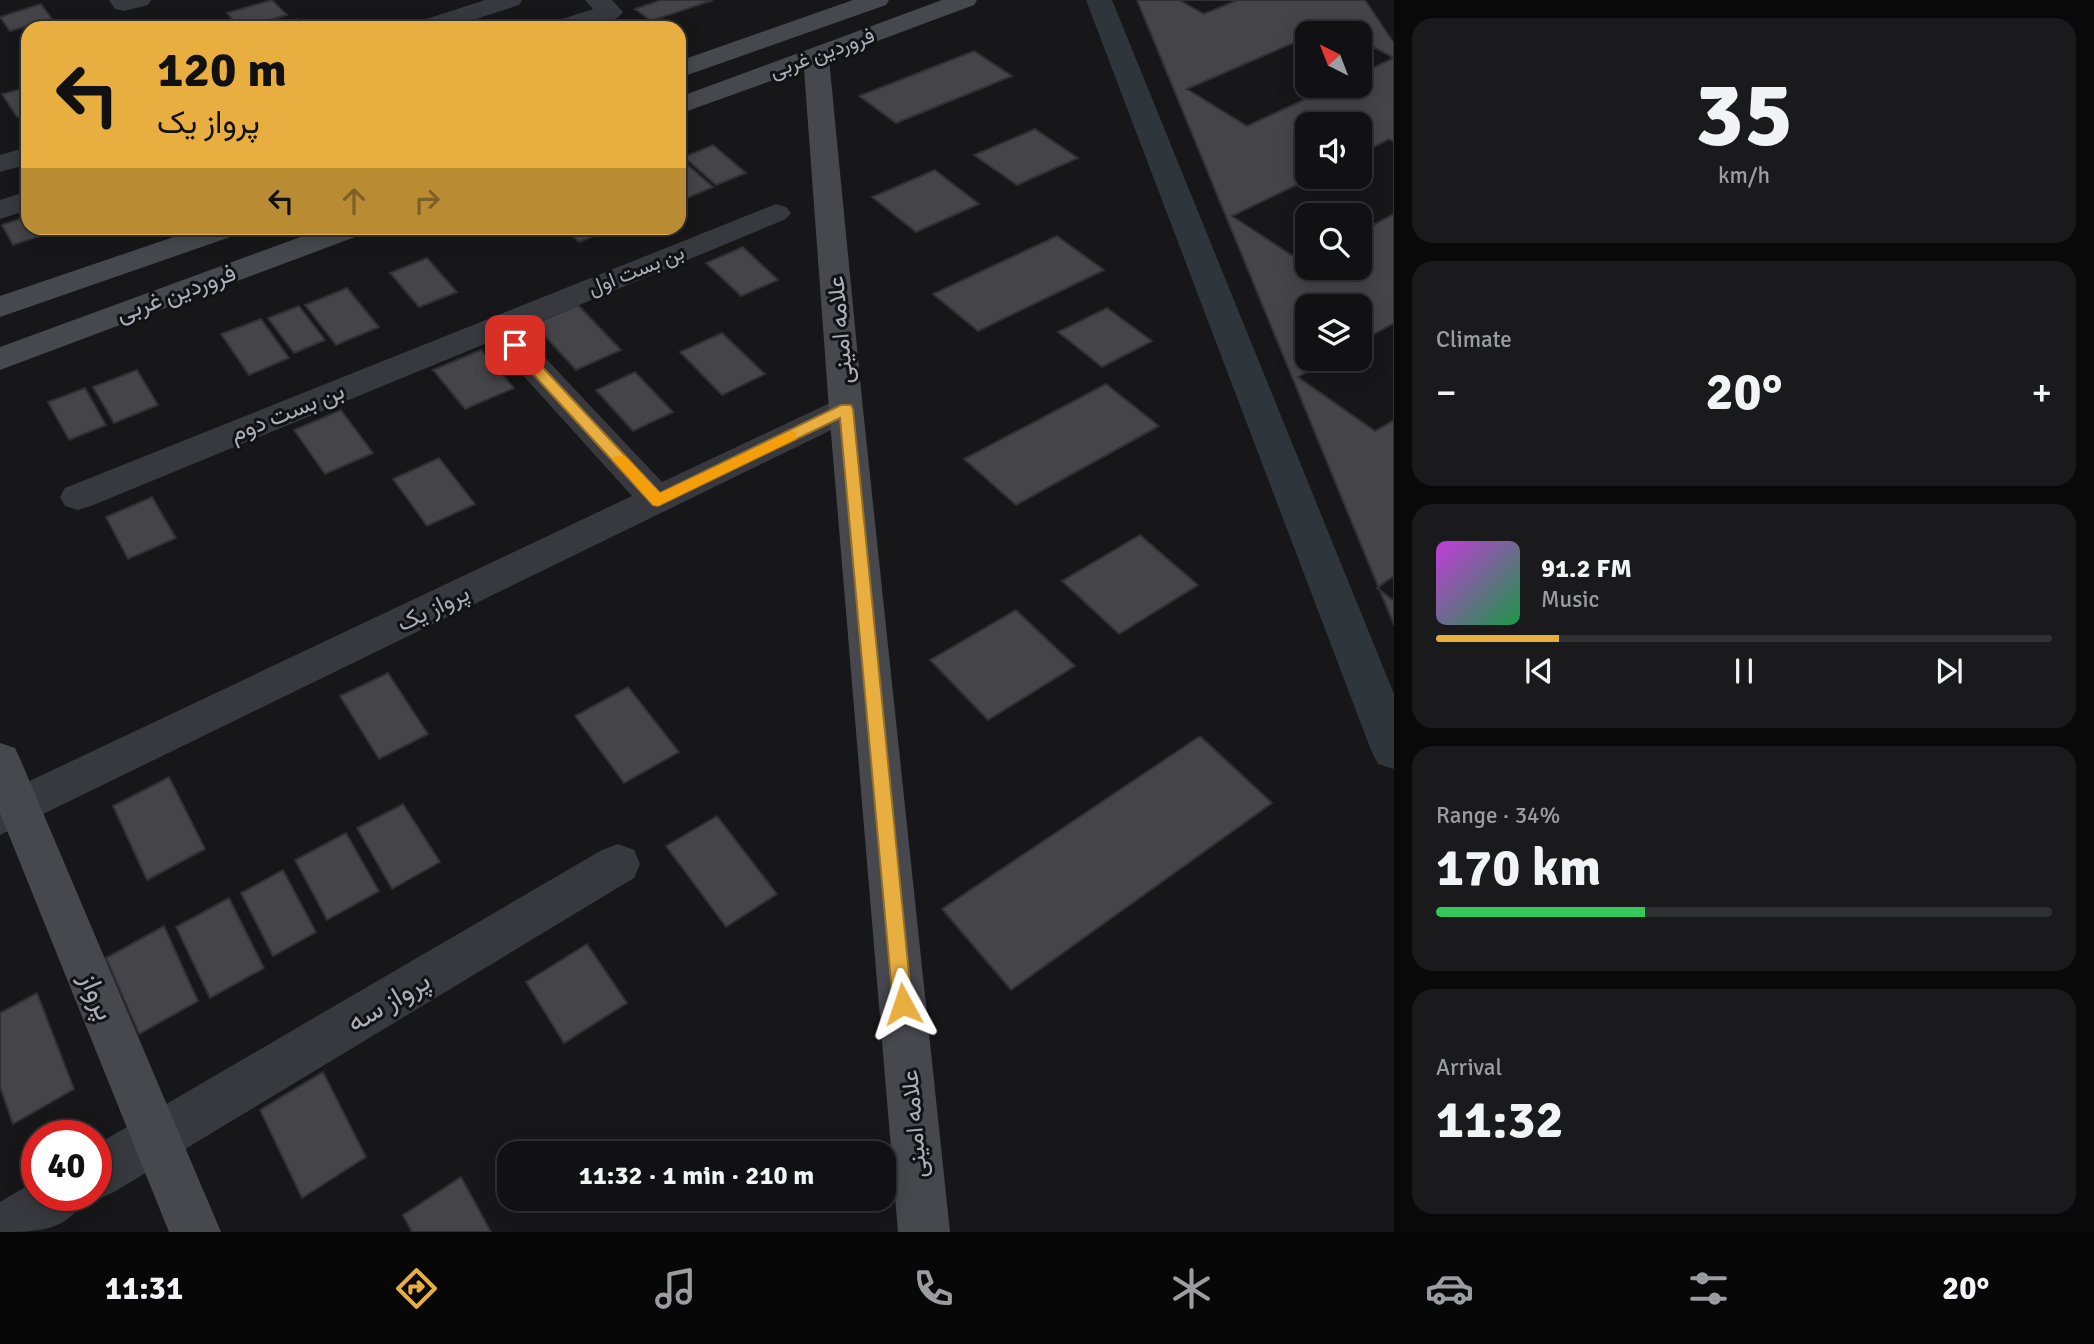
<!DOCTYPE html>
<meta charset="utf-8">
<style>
:root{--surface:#111113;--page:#1a1a1c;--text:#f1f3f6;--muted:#9c9da0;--line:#303133;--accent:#e8ae40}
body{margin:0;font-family:Signika,Vazirmatn,sans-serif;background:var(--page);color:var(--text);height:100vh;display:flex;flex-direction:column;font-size:26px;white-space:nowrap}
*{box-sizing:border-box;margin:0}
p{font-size:23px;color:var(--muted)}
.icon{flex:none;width:38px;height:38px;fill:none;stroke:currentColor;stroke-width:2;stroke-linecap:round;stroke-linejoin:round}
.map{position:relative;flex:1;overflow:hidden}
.details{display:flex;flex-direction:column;gap:18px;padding:18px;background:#09090a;width:700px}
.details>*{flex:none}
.hud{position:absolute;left:21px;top:21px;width:665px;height:214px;border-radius:21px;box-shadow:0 4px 18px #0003,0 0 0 2px var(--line);background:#e8ae40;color:#111;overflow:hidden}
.needle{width:46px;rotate:318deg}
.buttons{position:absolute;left:1295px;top:21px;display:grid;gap:14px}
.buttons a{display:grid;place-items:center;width:77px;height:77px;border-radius:14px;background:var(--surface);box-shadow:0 4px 18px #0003,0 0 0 2px var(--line);font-size:35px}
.speed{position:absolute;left:21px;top:1120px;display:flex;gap:14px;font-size:35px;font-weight:700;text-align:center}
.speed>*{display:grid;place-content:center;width:91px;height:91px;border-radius:50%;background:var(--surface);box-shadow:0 4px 18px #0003,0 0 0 2px var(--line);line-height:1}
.speed .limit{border:10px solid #d22;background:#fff;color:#111}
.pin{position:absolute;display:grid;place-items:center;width:60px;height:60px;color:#fff;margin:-30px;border-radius:14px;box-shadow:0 4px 10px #0006}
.me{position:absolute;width:77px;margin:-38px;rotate:355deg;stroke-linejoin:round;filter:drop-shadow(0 0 5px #0008)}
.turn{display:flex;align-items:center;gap:24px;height:147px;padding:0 21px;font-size:32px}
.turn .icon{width:91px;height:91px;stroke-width:2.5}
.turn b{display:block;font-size:49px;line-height:60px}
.lanes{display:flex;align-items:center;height:66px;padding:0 21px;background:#0003;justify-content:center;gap:35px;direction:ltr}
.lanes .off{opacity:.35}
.big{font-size:52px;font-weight:700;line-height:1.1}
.details .card{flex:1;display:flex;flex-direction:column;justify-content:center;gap:10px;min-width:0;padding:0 24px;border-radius:21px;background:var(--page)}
.details .dial{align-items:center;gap:0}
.dial b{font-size:91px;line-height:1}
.song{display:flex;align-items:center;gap:21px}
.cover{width:84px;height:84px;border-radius:10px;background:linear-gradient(135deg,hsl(290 70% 55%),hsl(140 70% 35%))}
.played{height:7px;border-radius:4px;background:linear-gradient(90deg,var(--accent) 20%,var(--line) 20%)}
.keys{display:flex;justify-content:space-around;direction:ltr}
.heat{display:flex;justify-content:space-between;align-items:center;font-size:38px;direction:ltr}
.charge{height:10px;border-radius:5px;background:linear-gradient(90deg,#34c759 34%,var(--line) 0)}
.trip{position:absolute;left:497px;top:1141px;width:399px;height:70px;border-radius:21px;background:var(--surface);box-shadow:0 4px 18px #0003,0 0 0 2px var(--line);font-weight:700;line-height:70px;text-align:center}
.tab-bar{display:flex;height:112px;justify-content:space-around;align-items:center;background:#070708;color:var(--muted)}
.tab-bar .icon{width:49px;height:49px}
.tab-bar .active{color:var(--accent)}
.tab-bar b{font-size:32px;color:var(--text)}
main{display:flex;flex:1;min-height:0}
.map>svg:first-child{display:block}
</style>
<main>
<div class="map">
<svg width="1394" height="1232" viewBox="0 0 1394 1232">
<rect width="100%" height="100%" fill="#171719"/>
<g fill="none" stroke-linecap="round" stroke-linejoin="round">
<path fill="#2e363c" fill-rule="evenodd" d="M 1086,0 L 1112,0 L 1394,694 L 1394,769 L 1378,764 L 1371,750 Z"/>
</g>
<path fill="#444449" stroke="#313135" stroke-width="2" fill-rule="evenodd" d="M 272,0 L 287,15 L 240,28 L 227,13 Z
M 661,0 L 713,0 L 651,21 L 635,9 Z
M 1137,0 L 1365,0 L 1394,43 L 1394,625 ZM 1307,33 L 1360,33 L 1360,86 L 1307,86 ZM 1307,124 L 1360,124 L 1360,177 L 1307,177 ZM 1307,215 L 1360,215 L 1360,268 L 1307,268 ZM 1307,306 L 1360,306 L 1360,359 L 1307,359 Z
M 1179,0 L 1238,0 L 1204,14 Z
M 41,4 L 52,19 L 10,31 L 0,17 Z
M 297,19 L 305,28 L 269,28 Z
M 1332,26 L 1346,33 L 1315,33 Z
M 1307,37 L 1307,86 L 1334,86 L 1247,126 L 1187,89 Z
M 1360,40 L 1394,58 L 1360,74 Z
M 974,51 L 1012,76 L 896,123 L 859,96 Z
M 28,87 L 28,114 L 17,117 L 2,94 Z
M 1035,129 L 1078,158 L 1017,185 L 974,155 Z
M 1389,139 L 1394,142 L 1394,214 L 1360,232 L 1360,215 L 1307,215 L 1307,259 L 1302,262 L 1232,216 L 1313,177 L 1360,177 L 1360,154 Z
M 713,145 L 746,173 L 716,185 L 684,157 Z
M 682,160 L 713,187 L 685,199 L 679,194 L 679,161 Z
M 935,170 L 979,204 L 916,232 L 872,197 Z
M 28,216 L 28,228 L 64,228 L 13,245 L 2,225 Z
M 564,228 L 610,228 L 612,229 L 579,242 Z
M 1057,236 L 1104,270 L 978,331 L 933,294 Z
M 743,247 L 778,280 L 741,296 L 706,263 Z
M 427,258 L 457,292 L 419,307 L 390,273 Z
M 347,288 L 379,327 L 336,345 L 305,305 Z
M 578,305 L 621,350 L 576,370 L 534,324 Z
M 299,306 L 325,340 L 294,353 L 268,318 Z
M 1107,308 L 1152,341 L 1102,367 L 1058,332 Z
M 261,319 L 289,358 L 249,375 L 221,334 Z
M 1394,323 L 1394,420 L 1375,431 L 1298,377 L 1330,359 L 1360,359 L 1360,342 Z
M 722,333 L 765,374 L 722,395 L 680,352 Z
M 481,350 L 514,388 L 465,409 L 433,370 Z
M 137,370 L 158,405 L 114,423 L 93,387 Z
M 635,372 L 673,412 L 633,431 L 596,390 Z
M 1106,384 L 1159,426 L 1016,505 L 964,459 Z
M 85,388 L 106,425 L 69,440 L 48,402 Z
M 341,410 L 373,453 L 325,474 L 294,430 Z
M 439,458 L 475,504 L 427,526 L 393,479 Z
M 152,497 L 176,538 L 128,559 L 106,517 Z
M 1140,535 L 1198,585 L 1119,634 L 1062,581 Z
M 1394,576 L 1394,601 L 1377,588 Z
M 1016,610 L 1075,666 L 988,720 L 930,660 Z
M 388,673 L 428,734 L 379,759 L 340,696 Z
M 628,687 L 679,752 L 624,783 L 575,716 Z
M 1200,736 L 1272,803 L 1011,990 L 942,909 Z
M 169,777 L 205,849 L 147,880 L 113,806 Z
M 403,804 L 440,862 L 392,889 L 357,828 Z
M 717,816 L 777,894 L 726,927 L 666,846 Z
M 346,833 L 379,891 L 327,920 L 295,860 Z
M 283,870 L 316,932 L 273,956 L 241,893 Z
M 229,898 L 264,968 L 210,998 L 176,927 Z
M 164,926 L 198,1001 L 139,1034 L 106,958 Z
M 587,944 L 627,1003 L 564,1043 L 526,982 Z
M 37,993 L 74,1089 L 13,1124 L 0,1087 L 0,1013 Z
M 323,1072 L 366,1157 L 302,1198 L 260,1110 Z
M 461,1177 L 491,1232 L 412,1232 L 403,1215 Z"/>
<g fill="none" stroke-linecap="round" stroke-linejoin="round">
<path fill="#38393e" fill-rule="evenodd" d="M 109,0 L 151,0 L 148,5 L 124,11 L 115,9 Z
M 485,0 L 522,0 L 519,5 L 448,28 L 410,28 L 414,23 Z
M 585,0 L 612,0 L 623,12 C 611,30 566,28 546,28 L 550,23 L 593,9 Z
M 28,147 L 28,164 L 0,172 L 0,155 Z
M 28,191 L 28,210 L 0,219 L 0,200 Z
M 776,204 L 786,207 L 791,213 L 786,219 L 519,330 L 662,482 L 834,401 L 846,397 L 858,401 L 863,409 L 858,417 L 0,835 L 0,795 L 632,496 L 492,341 L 91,506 L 78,510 L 65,506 L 60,497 L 65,488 Z
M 618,844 L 634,850 L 640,864 L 634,878 L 114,1192 L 96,1200 L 86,1195 C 69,1232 38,1232 0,1232 L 0,1202 L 37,1180 L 37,1195 L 96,1195 L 96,1145 L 602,850 Z"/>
<path fill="#46484e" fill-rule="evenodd" d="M 853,0 L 889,0 L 886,5 L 679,78 L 679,61 Z
M 942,0 L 977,0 L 974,5 L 829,59 L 863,409 L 950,1232 L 898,1232 L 829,409 L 804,69 L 679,114 L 679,97 Z
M 200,228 L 243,228 L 239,234 L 0,317 L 0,296 Z
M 325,228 L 367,228 L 363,234 L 0,370 L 0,347 Z
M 0,743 L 15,748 L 21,761 L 221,1232 L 169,1232 L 0,813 Z"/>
</g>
<path fill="#e8ae40" stroke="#97712a" stroke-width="2" d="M 515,341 L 519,342 L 660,493 L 841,405 L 851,405 L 853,409 L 912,1004 L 910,1011 L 903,1014 L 896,1011 L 893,1004 L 840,418 L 658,506 L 653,505 L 510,349 L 510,342 Z"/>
<path fill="#f59e0b" d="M 791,431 L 796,432 L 796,439 L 658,506 L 653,505 L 613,460 L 615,456 L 625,456 L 660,493 Z"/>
<g text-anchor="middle" stroke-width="6" stroke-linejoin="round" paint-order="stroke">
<g font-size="21" fill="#aaaeb8" stroke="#121214">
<text transform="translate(822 53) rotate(-20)" y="7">فروردین غربی</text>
<text transform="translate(636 270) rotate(-22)" y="7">بن بست اول</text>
</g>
<g font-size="24" fill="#aaaeb8" stroke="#121214">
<text transform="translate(176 293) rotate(-20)" y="8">فروردین غربی</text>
<text transform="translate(840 330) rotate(-95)" y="8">علامه امینی</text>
<text transform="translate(287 412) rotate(-22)" y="8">بن بست دوم</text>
<text transform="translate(433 608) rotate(-26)" y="8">پرواز یک</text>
<text transform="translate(914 1124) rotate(-95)" y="8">علامه امینی</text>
</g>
<g font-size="28" fill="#aaaeb8" stroke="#121214">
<text transform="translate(98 996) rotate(67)" y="10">پرواز</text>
<text transform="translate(388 1001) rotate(-31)" y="10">پرواز سه</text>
</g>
</g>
</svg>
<div class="buttons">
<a><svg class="needle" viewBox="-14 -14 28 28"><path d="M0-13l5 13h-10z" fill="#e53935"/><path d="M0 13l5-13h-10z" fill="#9c9da0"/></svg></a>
<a><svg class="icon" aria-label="sound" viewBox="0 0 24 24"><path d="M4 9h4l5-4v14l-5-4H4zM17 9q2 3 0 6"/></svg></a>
<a><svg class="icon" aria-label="search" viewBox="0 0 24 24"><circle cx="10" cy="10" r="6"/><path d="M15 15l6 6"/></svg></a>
<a><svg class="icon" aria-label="layers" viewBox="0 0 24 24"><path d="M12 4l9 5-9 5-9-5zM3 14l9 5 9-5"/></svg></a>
</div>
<div class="speed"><div class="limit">40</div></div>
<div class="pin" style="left:515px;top:345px;background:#d93025"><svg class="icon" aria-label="arrive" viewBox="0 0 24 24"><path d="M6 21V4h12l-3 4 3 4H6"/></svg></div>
<svg class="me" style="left:903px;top:1004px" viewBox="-20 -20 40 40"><path d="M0-17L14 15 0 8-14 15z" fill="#e8ae40" stroke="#fff" stroke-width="4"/></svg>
<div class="trip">11:32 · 1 min · 210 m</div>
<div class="hud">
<div class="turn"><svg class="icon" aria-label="left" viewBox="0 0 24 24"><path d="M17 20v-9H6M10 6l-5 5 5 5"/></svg><div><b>120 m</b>پرواز یک</div></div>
<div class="lanes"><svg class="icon" aria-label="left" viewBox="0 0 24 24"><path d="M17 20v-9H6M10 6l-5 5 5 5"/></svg><svg class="icon off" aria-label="ahead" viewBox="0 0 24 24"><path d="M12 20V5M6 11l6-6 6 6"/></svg><svg class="icon off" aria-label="right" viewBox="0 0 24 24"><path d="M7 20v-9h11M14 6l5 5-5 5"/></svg></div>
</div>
</div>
<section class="details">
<div class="card dial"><b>35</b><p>km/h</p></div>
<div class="card"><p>Climate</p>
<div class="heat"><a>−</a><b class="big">20°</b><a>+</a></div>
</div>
<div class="card">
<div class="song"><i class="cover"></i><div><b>91.2 FM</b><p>Music</p></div></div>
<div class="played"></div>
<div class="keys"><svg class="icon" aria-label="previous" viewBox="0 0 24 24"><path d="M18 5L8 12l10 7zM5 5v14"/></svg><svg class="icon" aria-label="pause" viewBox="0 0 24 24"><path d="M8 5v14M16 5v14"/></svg><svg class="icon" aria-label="next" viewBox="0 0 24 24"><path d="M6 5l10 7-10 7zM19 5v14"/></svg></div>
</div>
<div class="card"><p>Range · 34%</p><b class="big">170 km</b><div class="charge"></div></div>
<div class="card"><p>Arrival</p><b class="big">11:32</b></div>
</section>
</main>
<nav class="tab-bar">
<b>11:31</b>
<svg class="icon active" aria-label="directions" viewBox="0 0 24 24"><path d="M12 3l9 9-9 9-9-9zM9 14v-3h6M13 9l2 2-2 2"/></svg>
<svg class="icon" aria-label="music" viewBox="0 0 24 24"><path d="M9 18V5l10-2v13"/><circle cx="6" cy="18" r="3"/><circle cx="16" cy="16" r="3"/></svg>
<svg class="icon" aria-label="phone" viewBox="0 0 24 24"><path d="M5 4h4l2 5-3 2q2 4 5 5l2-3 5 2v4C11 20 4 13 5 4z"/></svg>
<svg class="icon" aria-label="climate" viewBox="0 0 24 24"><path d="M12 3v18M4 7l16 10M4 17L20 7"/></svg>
<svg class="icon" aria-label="car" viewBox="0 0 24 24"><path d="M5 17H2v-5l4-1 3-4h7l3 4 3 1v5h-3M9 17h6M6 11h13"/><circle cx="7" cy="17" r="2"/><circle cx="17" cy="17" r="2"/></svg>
<svg class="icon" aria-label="filters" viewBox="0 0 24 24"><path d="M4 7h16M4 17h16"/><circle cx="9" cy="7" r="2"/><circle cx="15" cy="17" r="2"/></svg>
<b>20°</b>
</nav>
